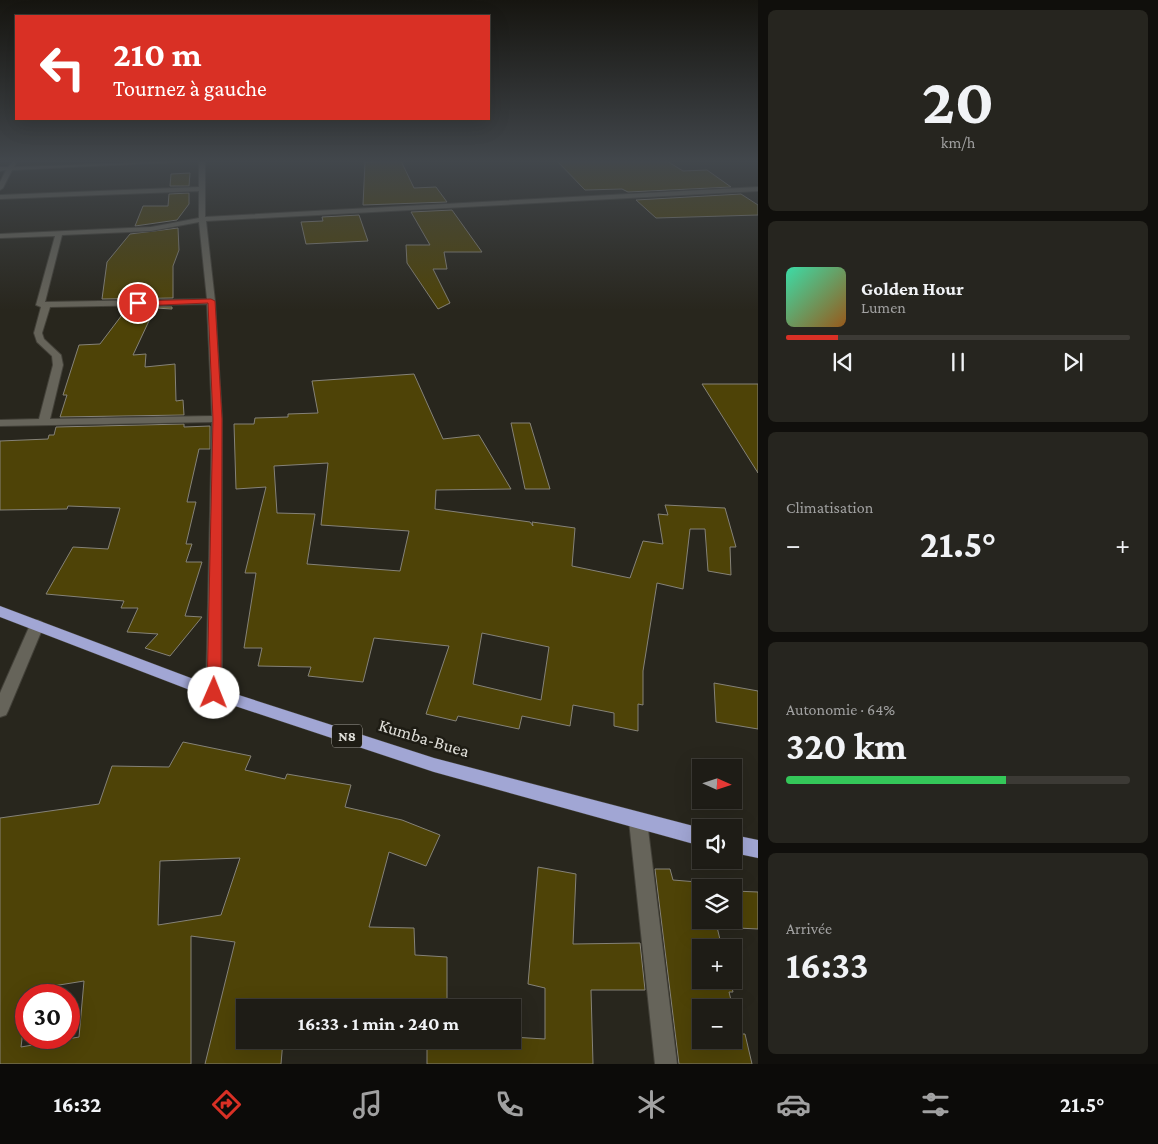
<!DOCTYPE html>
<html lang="fr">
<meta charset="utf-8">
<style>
:root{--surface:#1e1c16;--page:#26251f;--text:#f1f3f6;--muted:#a1a1a1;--line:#3c3a35;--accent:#d93025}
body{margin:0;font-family:"Crimson Pro",serif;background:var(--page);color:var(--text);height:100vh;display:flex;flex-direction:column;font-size:19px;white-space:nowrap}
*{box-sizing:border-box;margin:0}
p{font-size:16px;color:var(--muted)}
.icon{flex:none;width:28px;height:28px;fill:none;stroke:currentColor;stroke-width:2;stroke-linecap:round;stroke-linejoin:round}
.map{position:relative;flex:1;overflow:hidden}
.details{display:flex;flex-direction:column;gap:10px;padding:10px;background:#100f0c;width:400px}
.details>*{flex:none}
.guide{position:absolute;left:15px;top:15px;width:475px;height:105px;border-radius:0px;box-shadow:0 5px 20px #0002,0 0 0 1px var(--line);background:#d93025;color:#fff;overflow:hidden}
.needle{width:32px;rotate:93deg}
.buttons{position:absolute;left:692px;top:759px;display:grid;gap:10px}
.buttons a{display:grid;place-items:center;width:50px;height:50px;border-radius:0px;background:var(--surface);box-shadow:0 5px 20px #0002,0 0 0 1px var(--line);font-size:25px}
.speed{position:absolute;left:15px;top:984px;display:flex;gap:10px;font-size:25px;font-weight:700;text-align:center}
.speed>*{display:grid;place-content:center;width:65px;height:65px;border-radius:50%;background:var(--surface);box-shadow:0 5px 20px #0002,0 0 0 1px var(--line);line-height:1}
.speed .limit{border:8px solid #d22;background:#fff;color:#111}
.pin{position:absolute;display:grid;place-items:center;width:42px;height:42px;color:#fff;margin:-21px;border:2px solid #fff;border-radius:50%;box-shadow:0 1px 5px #0007}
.me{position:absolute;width:55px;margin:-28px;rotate:1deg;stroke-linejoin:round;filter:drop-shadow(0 0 4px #0008)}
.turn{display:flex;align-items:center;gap:18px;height:105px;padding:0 15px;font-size:22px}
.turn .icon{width:65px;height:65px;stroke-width:2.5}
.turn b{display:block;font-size:35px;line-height:42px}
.big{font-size:38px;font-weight:700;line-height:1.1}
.details .tile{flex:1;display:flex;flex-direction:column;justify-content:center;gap:8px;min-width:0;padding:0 18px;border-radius:8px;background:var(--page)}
.details .dial{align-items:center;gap:0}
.dial b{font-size:65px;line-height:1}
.song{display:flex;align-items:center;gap:15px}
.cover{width:60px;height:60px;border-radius:8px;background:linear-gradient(135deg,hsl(160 70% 55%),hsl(30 70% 35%))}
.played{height:5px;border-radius:2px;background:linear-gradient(90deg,var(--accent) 15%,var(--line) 15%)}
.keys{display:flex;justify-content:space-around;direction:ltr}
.heat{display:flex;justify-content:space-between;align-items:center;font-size:28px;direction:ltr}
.charge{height:8px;border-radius:4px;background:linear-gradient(90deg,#34c759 64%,var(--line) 0)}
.trip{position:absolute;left:236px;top:999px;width:285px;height:50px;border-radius:0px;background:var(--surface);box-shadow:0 5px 20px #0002,0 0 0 1px var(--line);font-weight:700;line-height:50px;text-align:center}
.tabs{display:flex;height:80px;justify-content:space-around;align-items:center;background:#0c0b09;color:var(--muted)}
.tabs .icon{width:35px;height:35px}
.tabs .selected{color:var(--accent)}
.tabs b{font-size:22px;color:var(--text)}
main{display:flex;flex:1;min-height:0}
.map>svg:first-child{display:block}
</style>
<main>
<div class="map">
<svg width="758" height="1064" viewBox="0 0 758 1064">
<rect width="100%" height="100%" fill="#28261d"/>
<path fill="#4e4307" stroke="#858278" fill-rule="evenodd" d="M 401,161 L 414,188 L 436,187 L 447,202 L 363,205 L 365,162 Z
M 557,161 L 667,161 L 683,171 L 707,170 L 731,187 L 628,192 L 622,189 L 585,190 Z
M 190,173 L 189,186 L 170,186 L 171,174 Z
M 189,193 L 189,204 L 177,220 L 135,226 L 143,206 L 168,206 L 169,194 Z
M 741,194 L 758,205 L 758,215 L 656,218 L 636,200 Z
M 452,210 L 482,252 L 444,252 L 447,269 L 433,269 L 450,303 L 438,309 L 407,263 L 406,245 L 430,245 L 411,212 Z
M 359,215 L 368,241 L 306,244 L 301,222 L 323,221 L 322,217 Z
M 178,228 L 179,250 L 173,266 L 173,298 L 102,299 L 107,262 L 130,234 Z
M 128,307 L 172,307 L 172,309 L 155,308 L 133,355 L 146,354 L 145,367 L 175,364 L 176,401 L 183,400 L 184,415 L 60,417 L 67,395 L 63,395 L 79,345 L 100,344 Z
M 414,374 L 443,439 L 479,435 L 511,489 L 436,490 L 435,509 L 530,522 L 533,526 L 532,522 L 575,528 L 572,566 L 630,578 L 643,541 L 663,544 L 658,514 L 668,515 L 665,505 L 725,508 L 736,547 L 730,547 L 731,575 L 708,571 L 705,529 L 690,529 L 683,589 L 657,583 L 643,671 L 643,705 L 638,704 L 638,731 L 614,726 L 614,713 L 573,705 L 570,726 L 522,716 L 519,729 L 458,716 L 456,721 L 426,714 L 449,646 L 374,638 L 363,682 L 308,676 L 311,667 L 258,666 L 262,648 L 244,648 L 256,573 L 245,573 L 266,487 L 236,489 L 234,424 L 254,424 L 255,418 L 288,417 L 288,414 L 318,413 L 312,381 ZM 328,463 L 321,525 L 409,531 L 400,571 L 307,564 L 315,514 L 277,513 L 274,466 ZM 482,633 L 549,647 L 541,700 L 473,684 Z
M 702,384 L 758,384 L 758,473 Z
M 511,423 L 530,423 L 550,489 L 525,489 Z
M 184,424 L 184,427 L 210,426 L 210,449 L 199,449 L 187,502 L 196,502 L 186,544 L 192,544 L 186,562 L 202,562 L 185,616 L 202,617 L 170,656 L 145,648 L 158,634 L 127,632 L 138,608 L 121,608 L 124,601 L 46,594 L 73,547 L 108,549 L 120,508 L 68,506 L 67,509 L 0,510 L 0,441 L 48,439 L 49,435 L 54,435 L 56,427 Z
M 714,683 L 758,691 L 758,729 L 716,722 Z
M 183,742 L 251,756 L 245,770 L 285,779 L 287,774 L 351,785 L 345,807 L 402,820 L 440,835 L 426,866 L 389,852 L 369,927 L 414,928 L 415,955 L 447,957 L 447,1008 L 245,1008 L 245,1040 L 283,1040 L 281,1064 L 205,1064 L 235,942 L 191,936 L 191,1064 L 0,1064 L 0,818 L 99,804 L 112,766 L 169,767 ZM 240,858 L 221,915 L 158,925 L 160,861 ZM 84,981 L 79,1037 L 21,1047 L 28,990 Z
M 538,867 L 576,874 L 573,944 L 640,943 L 645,990 L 591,990 L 593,1064 L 427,1064 L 427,1040 L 512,1040 L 512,1037 L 545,1039 L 545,988 L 528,984 Z
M 655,869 L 670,869 L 673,880 L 722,884 L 723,888 L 701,888 L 701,920 L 734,920 L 734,891 L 758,892 L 758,929 L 717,927 L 722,948 L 701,948 L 701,980 L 730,980 L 733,992 L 729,992 L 733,1008 L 701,1008 L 701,1040 L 734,1040 L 734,1009 L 740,1034 L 745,1034 L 752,1064 L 679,1064 Z"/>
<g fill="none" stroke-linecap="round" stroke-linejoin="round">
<g stroke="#434139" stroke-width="2">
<path id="minor" d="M 13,161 L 16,163 L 14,167 L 194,161 L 12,170 L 3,188 L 0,190 L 0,182 L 6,170 L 0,171 L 0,167 L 8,167 Z
M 199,161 L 205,161 L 205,217 L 758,187 L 758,191 L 206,221 L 215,301 L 222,419 L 222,693 L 219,697 L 214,699 L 209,697 L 206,693 L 212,422 L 0,426 L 0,420 L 39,419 L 53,365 L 52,356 L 37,342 L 34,333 L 41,307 L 36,305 L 55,236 L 0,238 L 0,234 L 151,227 L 199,218 L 199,191 L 0,199 L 0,195 L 199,187 ZM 199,222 L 207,299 L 45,302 L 62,235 L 151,231 ZM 207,304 L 212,416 L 50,419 L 63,365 L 61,355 L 44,339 L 42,333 L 50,307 Z
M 37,620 L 42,622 L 44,625 L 8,711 L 6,715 L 0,717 L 0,693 L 30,625 L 32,622 Z
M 638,813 L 644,816 L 647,821 L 677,1064 L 655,1064 L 629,821 L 632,816 Z"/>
</g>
<g stroke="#434139" stroke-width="1">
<path id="trunk" d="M 0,606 L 220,689 L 434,758 L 701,828 L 701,846 L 434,772 L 208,697 L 0,617 Z
M 734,835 L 758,840 L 758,858 L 734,853 Z"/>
</g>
<use href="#minor" fill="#66645a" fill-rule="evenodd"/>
<use href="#trunk" fill="#a1a6d4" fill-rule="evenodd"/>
</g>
<linearGradient id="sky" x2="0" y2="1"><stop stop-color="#161510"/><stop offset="0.52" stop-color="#42474c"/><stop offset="1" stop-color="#42474c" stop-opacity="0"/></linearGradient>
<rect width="758" height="310" fill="url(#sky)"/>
<path fill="#d93025" stroke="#8d1f18" d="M 211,299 L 215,301 L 222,419 L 221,693 L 214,699 L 207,693 L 213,419 L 208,303 L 138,306 L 134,303 L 138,301 Z"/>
<g text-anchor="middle" stroke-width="5" stroke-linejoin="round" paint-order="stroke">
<rect fill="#1e1c14" stroke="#a6a49e" stroke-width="1" x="332" y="724.5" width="30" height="23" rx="4"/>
<g font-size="14" font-weight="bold" fill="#e0dfd9">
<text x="347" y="741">N8</text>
</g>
<g font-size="18" fill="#e0dfd9" stroke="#1e1c14">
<text transform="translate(424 738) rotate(17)" y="6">Kumba-Buea</text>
</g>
</g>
</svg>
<div class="buttons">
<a><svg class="needle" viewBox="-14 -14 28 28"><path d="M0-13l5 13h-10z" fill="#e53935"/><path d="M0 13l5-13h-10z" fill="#a1a1a1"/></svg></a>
<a><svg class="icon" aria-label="sound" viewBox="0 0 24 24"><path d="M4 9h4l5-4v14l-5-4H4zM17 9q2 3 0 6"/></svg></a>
<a><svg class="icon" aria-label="layers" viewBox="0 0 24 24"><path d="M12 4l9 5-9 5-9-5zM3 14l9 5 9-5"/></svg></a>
<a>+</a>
<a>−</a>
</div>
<div class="speed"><div class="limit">30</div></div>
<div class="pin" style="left:138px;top:303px;background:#d93025"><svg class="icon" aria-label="arrive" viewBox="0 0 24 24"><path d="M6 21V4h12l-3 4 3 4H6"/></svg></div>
<svg class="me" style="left:214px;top:693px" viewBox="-20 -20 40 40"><circle r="19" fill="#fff"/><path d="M0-13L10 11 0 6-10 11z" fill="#d93025"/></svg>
<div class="trip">16:33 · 1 min · 240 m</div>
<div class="guide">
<div class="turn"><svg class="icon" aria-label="left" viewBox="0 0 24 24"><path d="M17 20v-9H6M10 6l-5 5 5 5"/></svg><div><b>210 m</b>Tournez à gauche</div></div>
</div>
</div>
<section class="details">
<div class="tile dial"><b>20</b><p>km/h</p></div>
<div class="tile">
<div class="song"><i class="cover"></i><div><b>Golden Hour</b><p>Lumen</p></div></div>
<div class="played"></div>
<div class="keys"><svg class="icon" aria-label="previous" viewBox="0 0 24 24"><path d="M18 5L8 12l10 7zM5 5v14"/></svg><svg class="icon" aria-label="pause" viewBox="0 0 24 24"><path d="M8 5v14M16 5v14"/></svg><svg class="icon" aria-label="next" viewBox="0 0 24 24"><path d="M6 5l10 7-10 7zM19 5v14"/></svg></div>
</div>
<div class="tile"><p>Climatisation</p>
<div class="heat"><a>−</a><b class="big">21.5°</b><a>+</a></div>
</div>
<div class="tile"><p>Autonomie · 64%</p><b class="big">320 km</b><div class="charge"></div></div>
<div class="tile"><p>Arrivée</p><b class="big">16:33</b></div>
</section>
</main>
<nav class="tabs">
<b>16:32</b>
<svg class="icon selected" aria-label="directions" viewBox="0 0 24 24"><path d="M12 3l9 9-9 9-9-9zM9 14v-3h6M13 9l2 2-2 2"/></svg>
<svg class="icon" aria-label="music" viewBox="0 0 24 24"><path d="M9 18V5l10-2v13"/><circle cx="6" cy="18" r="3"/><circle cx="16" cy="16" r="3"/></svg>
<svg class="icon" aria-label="phone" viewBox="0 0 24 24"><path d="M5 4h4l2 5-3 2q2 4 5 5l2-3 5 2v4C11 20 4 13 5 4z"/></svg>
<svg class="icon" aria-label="climate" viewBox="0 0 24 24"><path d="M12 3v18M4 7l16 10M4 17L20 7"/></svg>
<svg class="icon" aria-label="car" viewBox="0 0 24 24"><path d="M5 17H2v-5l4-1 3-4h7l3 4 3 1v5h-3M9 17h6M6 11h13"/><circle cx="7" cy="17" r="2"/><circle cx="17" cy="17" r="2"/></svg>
<svg class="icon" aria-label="filters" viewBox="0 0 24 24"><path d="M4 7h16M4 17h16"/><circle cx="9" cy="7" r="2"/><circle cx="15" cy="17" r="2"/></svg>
<b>21.5°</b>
</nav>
